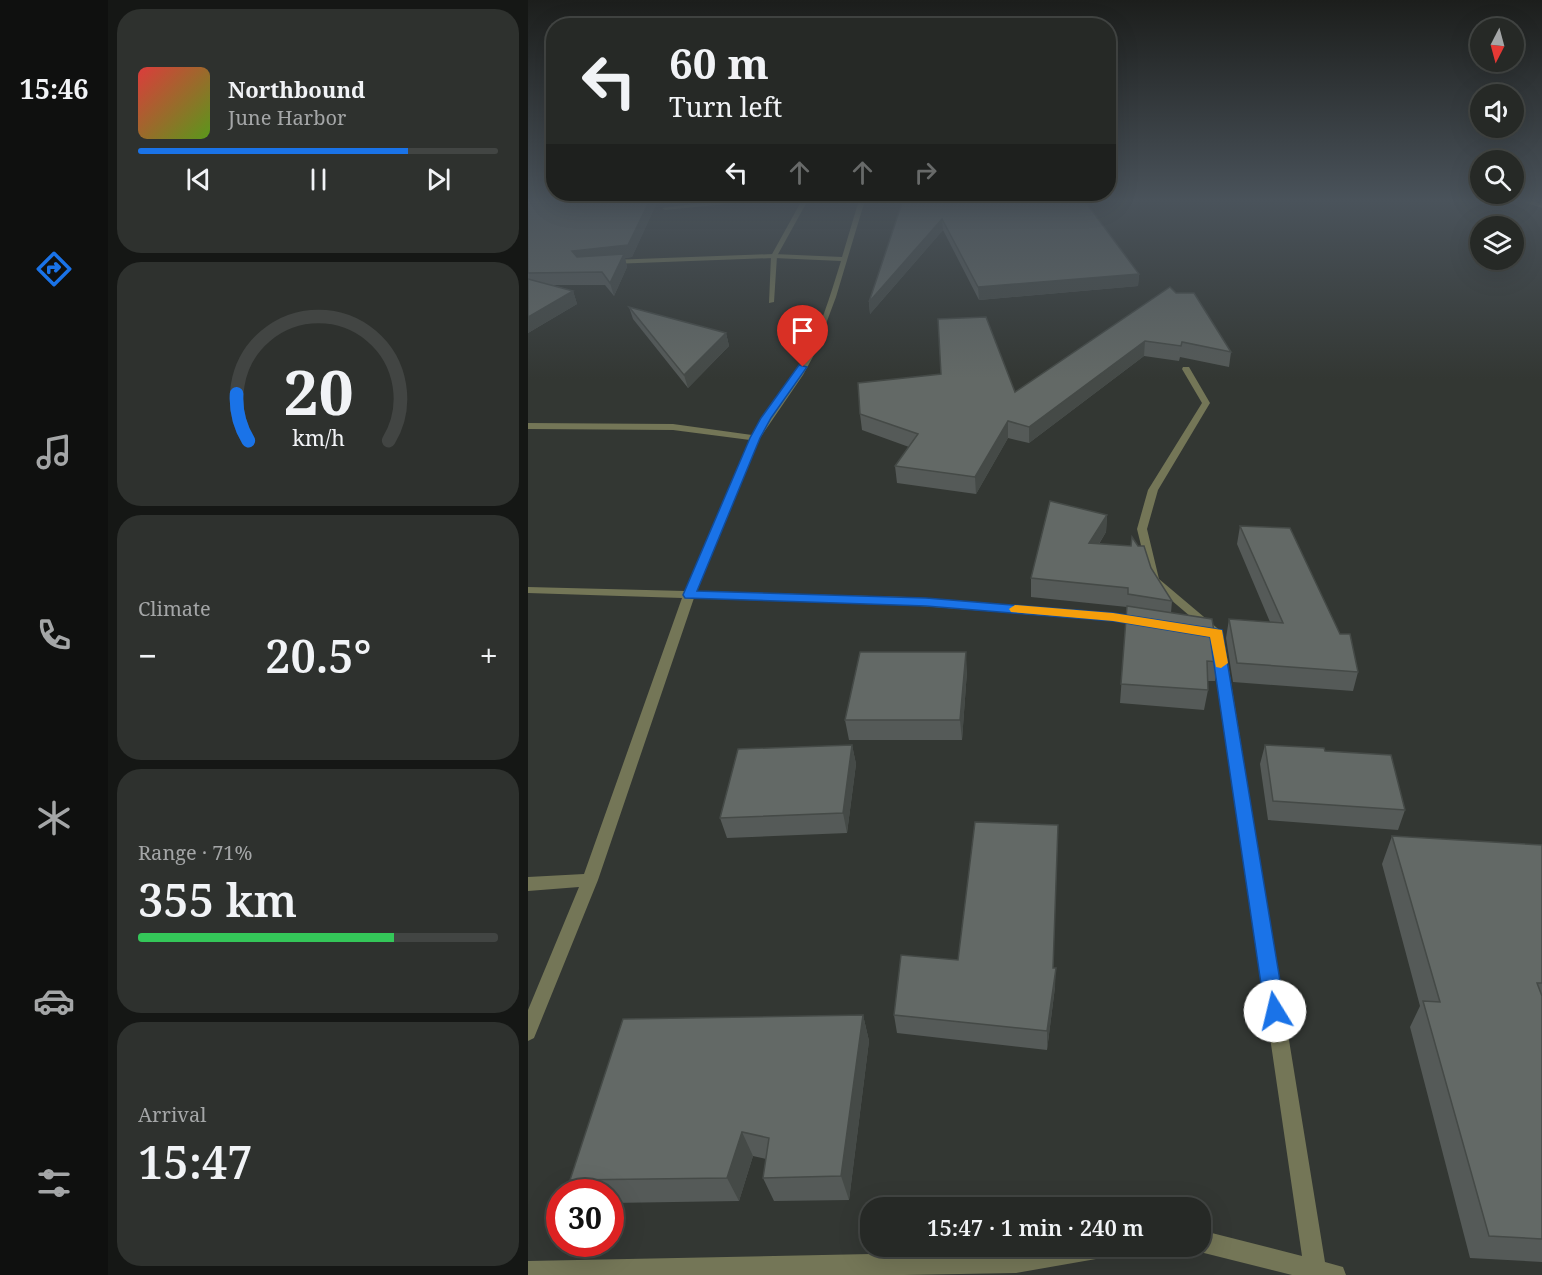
<!DOCTYPE html>
<meta charset="utf-8">
<style>
:root{--surface:#262926;--page:#2e312e;--text:#f1f3f6;--muted:#a4a6a7;--line:#424543;--accent:#1a73e8}
body{margin:0;font-family:"Noto Serif",serif;background:var(--page);color:var(--text);height:100vh;display:flex;flex-direction:column;font-size:22px;white-space:nowrap}
*{box-sizing:border-box;margin:0}
p{font-size:20px;color:var(--muted)}
.icon{flex:none;width:33px;height:33px;fill:none;stroke:currentColor;stroke-width:2;stroke-linecap:round;stroke-linejoin:round}
.map{position:relative;flex:1;overflow:hidden}
.drawer{display:flex;flex-direction:column;gap:9px;padding:9px;background:#151715;width:420px}
.drawer>*{flex:none}
.top-card{position:absolute;left:18px;top:18px;width:570px;height:183px;border-radius:24px;box-shadow:0 6px 24px #0002,0 0 0 2px var(--line);background:#262926;color:var(--text);overflow:hidden}
.needle{width:39px;rotate:186deg}
.buttons{position:absolute;left:942px;top:18px;display:grid;gap:12px}
.buttons a{display:grid;place-items:center;width:54px;height:54px;border-radius:50%;background:var(--surface);box-shadow:0 6px 24px #0002,0 0 0 2px var(--line);font-size:30px}
.speed{position:absolute;left:18px;top:1179px;display:flex;gap:12px;font-size:30px;font-weight:700;text-align:center}
.speed>*{display:grid;place-content:center;width:78px;height:78px;border-radius:50%;background:var(--surface);box-shadow:0 6px 24px #0002,0 0 0 2px var(--line);line-height:1}
.speed .limit{border:9px solid #d22;background:#fff;color:#111}
.pin{position:absolute;display:grid;place-items:center;width:51px;height:51px;color:#fff;margin:-62px -26px;border-radius:50% 50% 50% 0;rotate:-45deg;box-shadow:0 0 6px #0007}
.pin .icon{rotate:45deg}
.me{position:absolute;width:66px;margin:-33px;rotate:351deg;stroke-linejoin:round;filter:drop-shadow(0 0 4px #0008)}
.turn{display:flex;align-items:center;gap:21px;height:126px;padding:0 24px;font-size:27px}
.turn .icon{width:78px;height:78px;stroke-width:2.5}
.turn b{display:block;font-size:42px;line-height:51px}
.lanes{display:flex;align-items:center;height:57px;padding:0 24px;background:#0003;justify-content:center;gap:30px;direction:ltr}
.lanes .off{opacity:.35}
.big{font-size:45px;font-weight:600;line-height:1.1}
.drawer .tile{flex:1;display:flex;flex-direction:column;justify-content:center;gap:9px;min-width:0;padding:0 21px;border-radius:24px;background:var(--page)}
.drawer .dial{align-items:center;gap:0}
.dial svg{height:156px;overflow:visible;fill:none;stroke:var(--line);stroke-width:7;stroke-linecap:round;text-anchor:middle}
.dial text{fill:var(--text);stroke:none}
.song{display:flex;align-items:center;gap:18px}
.cover{width:72px;height:72px;border-radius:9px;background:linear-gradient(135deg,hsl(0 70% 55%),hsl(90 70% 35%))}
.played{height:6px;border-radius:3px;background:linear-gradient(90deg,var(--accent) 75%,var(--line) 75%)}
.keys{display:flex;justify-content:space-around;direction:ltr}
.heat{display:flex;justify-content:space-between;align-items:center;font-size:33px;direction:ltr}
.charge{height:9px;border-radius:4px;background:linear-gradient(90deg,#34c759 71%,var(--line) 0)}
.trip{position:absolute;left:332px;top:1197px;width:351px;height:60px;border-radius:24px;background:var(--surface);box-shadow:0 6px 24px #0002,0 0 0 2px var(--line);font-weight:600;line-height:60px;text-align:center}
main{display:flex;flex:1;min-height:0}
.dock{display:flex;flex-direction:column;width:108px;justify-content:space-around;align-items:center;background:#0f100f;color:var(--muted)}
.dock .icon{width:42px;height:42px}
.dock .selected{color:var(--accent)}
.dock b{font-size:27px;color:var(--text)}
.map>svg:first-child{display:block}
</style>
<main>
<nav class="dock">
<b>15:46</b>
<svg class="icon selected" aria-label="directions" viewBox="0 0 24 24"><path d="M12 3l9 9-9 9-9-9zM9 14v-3h6M13 9l2 2-2 2"/></svg>
<svg class="icon" aria-label="music" viewBox="0 0 24 24"><path d="M9 18V5l10-2v13"/><circle cx="6" cy="18" r="3"/><circle cx="16" cy="16" r="3"/></svg>
<svg class="icon" aria-label="phone" viewBox="0 0 24 24"><path d="M5 4h4l2 5-3 2q2 4 5 5l2-3 5 2v4C11 20 4 13 5 4z"/></svg>
<svg class="icon" aria-label="climate" viewBox="0 0 24 24"><path d="M12 3v18M4 7l16 10M4 17L20 7"/></svg>
<svg class="icon" aria-label="car" viewBox="0 0 24 24"><path d="M5 17H2v-5l4-1 3-4h7l3 4 3 1v5h-3M9 17h6M6 11h13"/><circle cx="7" cy="17" r="2"/><circle cx="17" cy="17" r="2"/></svg>
<svg class="icon" aria-label="filters" viewBox="0 0 24 24"><path d="M4 7h16M4 17h16"/><circle cx="9" cy="7" r="2"/><circle cx="15" cy="17" r="2"/></svg>
</nav>
<section class="drawer">
<div class="tile">
<div class="song"><i class="cover"></i><div><b>Northbound</b><p>June Harbor</p></div></div>
<div class="played"></div>
<div class="keys"><svg class="icon" aria-label="previous" viewBox="0 0 24 24"><path d="M18 5L8 12l10 7zM5 5v14"/></svg><svg class="icon" aria-label="pause" viewBox="0 0 24 24"><path d="M8 5v14M16 5v14"/></svg><svg class="icon" aria-label="next" viewBox="0 0 24 24"><path d="M6 5l10 7-10 7zM19 5v14"/></svg></div>
</div>
<div class="tile dial"><svg viewBox="0 0 100 80">
<path d="M14 69A42 42 0 1 1 86 69"/>
<path d="M14 69A42 42 0 0 1 8 45" stroke="#1a73e8"/>
<text x="50" y="56" font-size="32" font-weight="700">20</text>
<text x="50" y="72" font-size="11">km/h</text>
</svg></div>
<div class="tile"><p>Climate</p>
<div class="heat"><a>−</a><b class="big">20.5°</b><a>+</a></div>
</div>
<div class="tile"><p>Range · 71%</p><b class="big">355 km</b><div class="charge"></div></div>
<div class="tile"><p>Arrival</p><b class="big">15:47</b></div>
</section>
<div class="map">
<svg width="1014" height="1275" viewBox="0 0 1014 1275">
<rect width="100%" height="100%" fill="#333733"/>
<g fill="none" stroke-linecap="round" stroke-linejoin="round">
<path fill="#747657" fill-rule="evenodd" d="M 274,200 L 280,200 L 249,256 L 246,302 L 241,303 L 243,256 Z"/>
<path fill="#747657" fill-rule="evenodd" d="M 199,200 L 283,200 L 207,203 L 137,210 L 134,208 Z
M 331,200 L 337,200 L 308,297 L 287,353 L 275,375 L 232,438 L 168,591 L 379,597 L 585,613 L 613,617 L 619,621 L 613,625 L 585,621 L 379,605 L 166,598 L 70,880 L 6,1038 L 0,1041 L 0,1010 L 51,887 L 0,891 L 0,877 L 56,874 L 154,598 L 0,593 L 0,587 L 157,591 L 222,440 L 145,430 L 0,429 L 0,423 L 145,424 L 224,435 C 239,411 258,390 272,366 C 291,334 302,296 313,261 L 246,258 L 83,264 L 80,262 L 83,260 L 246,254 L 314,257 Z
M 990,200 L 1000,200 L 1014,204 L 1014,208 Z
M 655,367 L 661,367 L 682,403 L 630,490 L 619,529 L 631,579 L 695,633 L 797,1262 L 815,1267 L 818,1275 L 764,1275 L 672,1252 L 664,1246 L 672,1246 L 672,1230 L 774,1256 L 683,634 L 622,582 L 609,529 L 620,490 L 674,403 L 654,369 Z
M 516,1246 L 605,1246 L 602,1253 L 595,1257 L 568,1259 L 488,1273 L 376,1275 L 0,1275 L 0,1261 L 488,1251 Z"/>
</g>
<path fill="#555a58" d="M 0,200 L 130,200 L 104,257 L 97,258 L 99,267 L 86,296 L 77,285 L 25,285 L 45,291 L 49,304 L 0,333 Z
M 375,200 L 557,201 L 611,274 L 610,286 L 451,300 L 415,230 L 342,314 L 341,302 Z
M 642,287 L 703,352 L 701,367 L 652,357 L 651,361 L 616,356 L 501,443 L 480,438 L 448,494 L 369,483 L 367,466 L 381,447 L 334,430 L 332,414 L 487,392 Z
M 101,307 L 198,333 L 201,346 L 160,388 L 105,319 Z
M 579,515 L 578,532 L 571,544 L 623,568 L 644,601 L 643,613 L 691,662 L 687,681 L 679,681 L 680,690 L 676,710 L 592,703 L 599,607 L 503,597 L 503,578 Z
M 712,526 L 812,634 L 830,672 L 825,691 L 705,682 L 698,638 L 701,619 L 742,622 L 709,544 Z
M 439,671 L 434,740 L 321,740 L 317,720 Z
M 324,745 L 328,764 L 319,833 L 199,838 L 192,818 Z
M 737,745 L 797,751 L 877,810 L 870,830 L 740,820 L 732,764 Z
M 864,836 L 1014,845 L 1014,1262 L 942,1258 L 882,1027 L 892,1006 L 854,864 Z
M 525,968 L 527,987 L 519,1050 L 369,1033 L 366,1015 Z
M 335,1015 L 341,1041 L 321,1200 L 246,1201 L 235,1178 L 238,1159 L 225,1156 L 211,1201 L 82,1203 L 82,1192 L 51,1192 L 42,1180 Z"/>
<path fill="#454a47" d="M 122,200 L 130,200 L 104,257 L 97,258 L 99,267 L 86,296 L 82,283 L 94,258 L 48,264 L 44,251 Z
M 414,219 L 415,230 L 342,314 L 341,302 Z
M 611,274 L 610,286 L 451,300 L 450,287 Z
M 45,291 L 49,304 L 0,333 L 0,317 Z
M 198,333 L 201,346 L 160,388 L 156,375 Z
M 617,341 L 616,356 L 501,443 L 501,427 Z
M 480,421 L 480,438 L 448,494 L 447,477 Z
M 579,515 L 578,532 L 560,561 L 561,543 Z
M 438,652 L 439,671 L 434,740 L 432,720 Z
M 324,745 L 328,764 L 319,833 L 315,813 Z
M 528,968 L 527,987 L 519,1050 L 519,1031 Z
M 335,1015 L 341,1041 L 321,1200 L 313,1176 Z
M 214,1132 L 225,1156 L 211,1201 L 199,1178 Z"/>
<path fill="#636966" stroke="#454a47" stroke-width="1.5" d="M 0,200 L 122,200 L 100,245 L 44,251 L 49,257 L 96,254 L 82,283 L 74,272 L 0,273 Z
M 375,200 L 556,200 L 611,274 L 450,287 L 414,219 L 341,302 Z
M 0,279 L 45,291 L 0,317 Z
M 642,287 L 648,293 L 666,293 L 703,352 L 654,342 L 653,346 L 617,341 L 501,427 L 480,421 L 447,477 L 367,466 L 390,434 L 332,414 L 330,383 L 413,374 L 410,319 L 458,317 L 487,392 Z
M 101,307 L 198,333 L 156,375 Z
M 522,501 L 579,515 L 561,543 L 603,546 L 604,537 L 610,546 L 616,546 L 623,568 L 644,601 L 600,594 L 600,588 L 503,578 Z
M 712,526 L 762,528 L 812,634 L 822,634 L 830,672 L 709,663 L 701,619 L 755,623 Z
M 599,606 L 684,619 L 691,662 L 679,661 L 680,690 L 593,684 Z
M 332,652 L 438,652 L 432,720 L 317,720 Z
M 324,745 L 315,813 L 192,818 L 210,749 Z
M 737,745 L 796,748 L 797,751 L 863,755 L 877,810 L 745,801 Z
M 447,822 L 530,825 L 525,968 L 528,968 L 519,1031 L 366,1015 L 373,955 L 430,960 Z
M 864,836 L 1014,845 L 1014,983 L 1009,983 L 1014,996 L 1014,1239 L 961,1236 L 895,1001 L 912,1002 Z
M 335,1015 L 313,1176 L 235,1178 L 241,1138 L 214,1132 L 199,1178 L 42,1180 L 95,1019 Z"/>
<linearGradient id="sky" x2="0" y2="1"><stop stop-color="#1c1e1c"/><stop offset="0.53" stop-color="#4a535b"/><stop offset="1" stop-color="#4a535b" stop-opacity="0"/></linearGradient>
<rect width="1014" height="379" fill="url(#sky)"/>
<path fill="#1a73e8" stroke="#114b97" stroke-width="1.5" d="M 271,365 L 279,367 L 243,418 L 232,438 L 169,591 L 398,598 L 585,613 L 694,630 L 757,1011 L 754,1017 L 747,1020 L 740,1017 L 737,1011 L 682,637 L 585,621 L 398,606 L 157,598 L 155,595 L 222,438 L 233,418 Z"/>
<path fill="#f59e0b" d="M 487,605 L 585,613 L 694,630 L 700,663 L 693,668 L 688,667 L 682,637 L 585,621 L 483,612 L 481,609 Z"/>
</svg>
<div class="buttons">
<a><svg class="needle" viewBox="-14 -14 28 28"><path d="M0-13l5 13h-10z" fill="#e53935"/><path d="M0 13l5-13h-10z" fill="#a4a6a7"/></svg></a>
<a><svg class="icon" aria-label="sound" viewBox="0 0 24 24"><path d="M4 9h4l5-4v14l-5-4H4zM17 9q2 3 0 6"/></svg></a>
<a><svg class="icon" aria-label="search" viewBox="0 0 24 24"><circle cx="10" cy="10" r="6"/><path d="M15 15l6 6"/></svg></a>
<a><svg class="icon" aria-label="layers" viewBox="0 0 24 24"><path d="M12 4l9 5-9 5-9-5zM3 14l9 5 9-5"/></svg></a>
</div>
<div class="speed"><div class="limit">30</div></div>
<div class="pin" style="left:275px;top:367px;background:#d93025"><svg class="icon" aria-label="arrive" viewBox="0 0 24 24"><path d="M6 21V4h12l-3 4 3 4H6"/></svg></div>
<svg class="me" style="left:747px;top:1011px" viewBox="-20 -20 40 40"><circle r="19" fill="#fff"/><path d="M0-13L10 11 0 6-10 11z" fill="#1a73e8"/></svg>
<div class="trip">15:47 · 1 min · 240 m</div>
<div class="top-card">
<div class="turn"><svg class="icon" aria-label="left" viewBox="0 0 24 24"><path d="M17 20v-9H6M10 6l-5 5 5 5"/></svg><div><b>60 m</b>Turn left</div></div>
<div class="lanes"><svg class="icon" aria-label="left" viewBox="0 0 24 24"><path d="M17 20v-9H6M10 6l-5 5 5 5"/></svg><svg class="icon off" aria-label="ahead" viewBox="0 0 24 24"><path d="M12 20V5M6 11l6-6 6 6"/></svg><svg class="icon off" aria-label="ahead" viewBox="0 0 24 24"><path d="M12 20V5M6 11l6-6 6 6"/></svg><svg class="icon off" aria-label="right" viewBox="0 0 24 24"><path d="M7 20v-9h11M14 6l5 5-5 5"/></svg></div>
</div>
</div>
</main>
